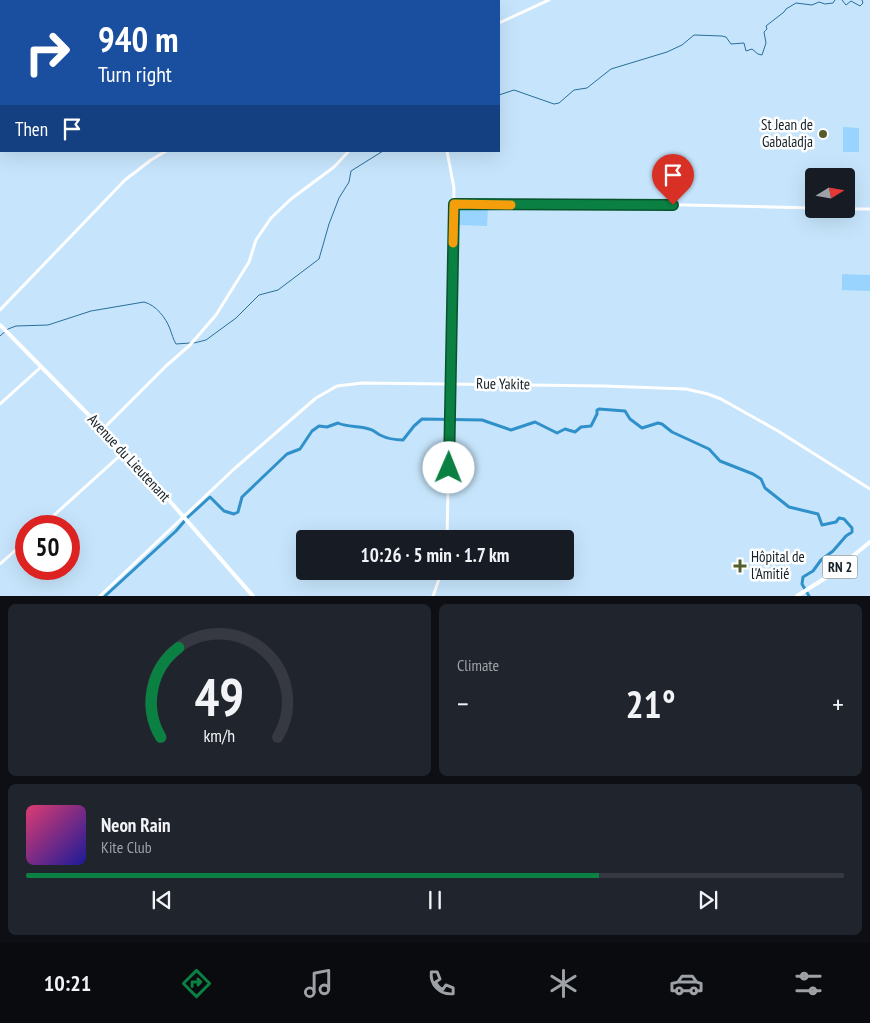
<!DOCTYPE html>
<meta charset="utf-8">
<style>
:root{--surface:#171b24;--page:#20242c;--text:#f1f3f6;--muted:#9ea1a6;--line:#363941;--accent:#0b8043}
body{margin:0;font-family:"PT Sans Narrow",sans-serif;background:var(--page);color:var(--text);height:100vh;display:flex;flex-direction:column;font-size:19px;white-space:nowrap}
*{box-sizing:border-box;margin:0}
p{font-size:16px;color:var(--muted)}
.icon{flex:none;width:28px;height:28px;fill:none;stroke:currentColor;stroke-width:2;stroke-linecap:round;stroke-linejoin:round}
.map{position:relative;height:596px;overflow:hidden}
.drawer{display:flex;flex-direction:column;gap:8px;padding:8px;background:#0d0f14;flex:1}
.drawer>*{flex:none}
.top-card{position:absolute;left:0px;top:0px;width:500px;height:152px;box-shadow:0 5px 20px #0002;background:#1a4fa0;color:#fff;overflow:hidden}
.needle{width:32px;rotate:79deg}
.controls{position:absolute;left:805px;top:168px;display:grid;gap:10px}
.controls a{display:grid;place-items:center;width:50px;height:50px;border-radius:5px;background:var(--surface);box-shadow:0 5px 20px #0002;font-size:25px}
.speed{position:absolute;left:15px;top:515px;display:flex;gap:10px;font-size:25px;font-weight:700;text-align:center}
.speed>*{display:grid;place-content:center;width:65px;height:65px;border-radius:50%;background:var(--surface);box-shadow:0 5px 20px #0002;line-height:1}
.speed .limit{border:8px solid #d22;background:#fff;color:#111}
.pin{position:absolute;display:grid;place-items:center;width:42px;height:42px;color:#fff;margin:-51px -21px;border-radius:50% 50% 50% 0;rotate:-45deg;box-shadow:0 0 5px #0007}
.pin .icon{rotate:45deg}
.me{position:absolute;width:55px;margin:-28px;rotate:1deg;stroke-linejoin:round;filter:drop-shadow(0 0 4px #0008)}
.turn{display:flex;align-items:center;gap:18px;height:105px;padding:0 15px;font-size:22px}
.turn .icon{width:65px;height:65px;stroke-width:2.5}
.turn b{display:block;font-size:35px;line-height:42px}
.then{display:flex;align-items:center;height:48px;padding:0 15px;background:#0003;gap:10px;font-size:19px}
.big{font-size:38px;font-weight:600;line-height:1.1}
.drawer .card{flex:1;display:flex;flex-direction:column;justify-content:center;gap:8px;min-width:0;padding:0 18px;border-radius:8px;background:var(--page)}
.drawer .dial{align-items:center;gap:0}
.dial svg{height:130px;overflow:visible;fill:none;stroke:var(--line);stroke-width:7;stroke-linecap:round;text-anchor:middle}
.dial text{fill:var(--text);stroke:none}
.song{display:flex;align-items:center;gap:15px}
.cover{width:60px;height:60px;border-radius:8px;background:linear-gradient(135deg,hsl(340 70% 55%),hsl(240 70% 35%))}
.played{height:5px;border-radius:2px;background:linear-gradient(90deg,var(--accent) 70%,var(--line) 70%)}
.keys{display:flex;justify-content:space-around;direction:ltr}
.heat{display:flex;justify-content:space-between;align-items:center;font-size:28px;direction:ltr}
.drawer .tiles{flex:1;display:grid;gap:8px;grid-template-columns:1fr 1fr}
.card:last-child{grid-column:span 2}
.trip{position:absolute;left:296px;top:530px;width:278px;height:50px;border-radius:5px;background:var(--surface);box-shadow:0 5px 20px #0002;font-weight:600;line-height:50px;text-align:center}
.tabs{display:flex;height:80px;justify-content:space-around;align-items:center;background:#090b0e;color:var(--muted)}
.tabs .icon{width:35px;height:35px}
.tabs .on{color:var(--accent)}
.tabs b{font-size:22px;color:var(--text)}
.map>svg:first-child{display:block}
</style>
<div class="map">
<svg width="870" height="596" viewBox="0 0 870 596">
<rect width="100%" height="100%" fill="#c6e5fc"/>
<path fill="#98d4fd" d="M 843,127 L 859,128 L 859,152 L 843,152 Z
M 458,206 L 488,207 L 487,226 L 457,225 Z
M 842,274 L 870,275 L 870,291 L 842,290 Z"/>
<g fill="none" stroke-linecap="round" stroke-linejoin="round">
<path stroke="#286f99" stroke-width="1" d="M 842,0 L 846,5 L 851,1 L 860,6 L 863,3 L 862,0
M 499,95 L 514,90 L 554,104 L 559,103 L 574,90 L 587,88 L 611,69 L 667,52 L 682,45 L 694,35 L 722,36 L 726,37 L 731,44 L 744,43 L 746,51 L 752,49 L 758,54 L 762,55 L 766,43 L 764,32 L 767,29 L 766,26 L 784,12 L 786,9 L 796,3 L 812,5 L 819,2 L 825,4 L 833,3 L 835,0
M 0,336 L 8,329 L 16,326 L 48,325 L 91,311 L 144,302 C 156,305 166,318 170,329 C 172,334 173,339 176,344 L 190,343
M 194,343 L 206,340 L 236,318 L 259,295 L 278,290 L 319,259 L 329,224 L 339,198 L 349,182 L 351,171 L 383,151"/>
<path stroke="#3091ca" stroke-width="3" d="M 105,596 L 176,531 L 188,517 L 210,497 L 224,511 L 234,514 L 238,512 L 242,497 L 287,454 L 300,449 L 312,431 L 319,426 L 327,427 L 338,423 C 349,428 358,425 369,429 C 374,430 376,433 380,435 C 386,438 396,440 403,440 L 414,426 L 422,419 L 482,420 L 511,430 L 535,422 L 557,433 L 565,429 L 575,432 L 581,427 L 591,426 L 597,414 L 597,410 L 599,409 L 625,411 L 630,419 L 642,428 L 658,423 L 662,424 L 672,432 L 709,449 L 720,461 L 753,474 L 761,479 L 765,488 L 789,507 L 818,514 L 822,525 L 836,522 L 839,518 L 844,519 L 852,528 L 852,532 L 846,536 L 833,551 L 821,560 L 813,571 L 803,577 L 802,584 L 809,596"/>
<path stroke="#fff" stroke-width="3" d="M 376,0 L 377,1
M 59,1 L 61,0
M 288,1 L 290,0
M 499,23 L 549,0
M 0,31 L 1,30
M 454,204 L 542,205 L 640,204 L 814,208
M 846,209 L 870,209
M 0,310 L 125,180 L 151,160 L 166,151
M 0,404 L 41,367
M 103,429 L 166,366 L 190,345 L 216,315 L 249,262 L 256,240 L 271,218 L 291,199 L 334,167 L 349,151
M 42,526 L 125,451
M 447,539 L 454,188 L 447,151
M 0,564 L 26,541
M 100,596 L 234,469 L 316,398 L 337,386 L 362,383 L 604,386 L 686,389 L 708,394 L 721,399 L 778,431 L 870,489
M 433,596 L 442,571"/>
<path stroke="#fff" stroke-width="4" d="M 0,325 L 139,466 L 253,596
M 797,596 L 827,577 L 870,542"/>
</g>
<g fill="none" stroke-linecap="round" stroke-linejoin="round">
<g stroke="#07532c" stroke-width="12">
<path id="route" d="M 449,468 L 454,204 L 673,205"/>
</g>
<use href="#route" stroke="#0b8043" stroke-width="9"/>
<path stroke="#f59e0b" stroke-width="9" d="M 453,243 L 454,204 L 511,205"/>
</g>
<g fill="#545d2c" stroke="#fff" stroke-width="2">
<circle cx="823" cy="134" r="5"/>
<path d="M737.5 558.5h5v5h5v5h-5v5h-5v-5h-5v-5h5z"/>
</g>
<g text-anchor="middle" stroke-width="5" stroke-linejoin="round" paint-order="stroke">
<rect fill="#fff" stroke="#5b6368" stroke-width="1" x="822.5" y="555.5" width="35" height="23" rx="4"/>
<g font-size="14" font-weight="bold" fill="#152028">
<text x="840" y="572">RN 2</text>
</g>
<g font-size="15" fill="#152028" stroke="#fff" text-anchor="end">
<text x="813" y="130">St Jean de<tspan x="813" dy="17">Gabaladja</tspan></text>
<text x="751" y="562" text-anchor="start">Hôpital de<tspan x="751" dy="17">l'Amitié</tspan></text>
</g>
<g font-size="15" fill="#152028" stroke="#fff">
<text transform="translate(503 384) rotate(1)" y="5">Rue Yakite</text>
<text transform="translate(129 458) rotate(47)" y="5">Avenue du Lieutenant</text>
</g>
</g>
</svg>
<div class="controls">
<a><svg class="needle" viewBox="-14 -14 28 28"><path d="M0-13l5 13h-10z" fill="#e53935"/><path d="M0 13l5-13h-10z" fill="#9ea1a6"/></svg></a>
</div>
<div class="speed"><div class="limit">50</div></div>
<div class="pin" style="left:673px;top:205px;background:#d93025"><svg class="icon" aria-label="arrive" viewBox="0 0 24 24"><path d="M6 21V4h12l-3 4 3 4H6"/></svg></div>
<svg class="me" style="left:449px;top:468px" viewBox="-20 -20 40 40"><circle r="19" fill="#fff"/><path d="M0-13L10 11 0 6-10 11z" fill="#0b8043"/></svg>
<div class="trip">10:26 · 5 min · 1.7 km</div>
<div class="top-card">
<div class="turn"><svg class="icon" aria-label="right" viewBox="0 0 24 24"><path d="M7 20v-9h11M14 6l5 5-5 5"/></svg><div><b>940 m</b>Turn right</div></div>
<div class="then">Then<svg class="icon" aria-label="arrive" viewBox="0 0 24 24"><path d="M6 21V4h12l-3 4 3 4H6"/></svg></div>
</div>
</div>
<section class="drawer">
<div class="tiles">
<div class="card dial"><svg viewBox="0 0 100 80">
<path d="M14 69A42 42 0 1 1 86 69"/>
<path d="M14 69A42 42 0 0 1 25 14" stroke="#0b8043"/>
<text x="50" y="56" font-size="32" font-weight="700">49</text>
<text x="50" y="72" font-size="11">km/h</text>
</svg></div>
<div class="card"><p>Climate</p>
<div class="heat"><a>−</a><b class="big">21°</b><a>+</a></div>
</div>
<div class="card">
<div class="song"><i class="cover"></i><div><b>Neon Rain</b><p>Kite Club</p></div></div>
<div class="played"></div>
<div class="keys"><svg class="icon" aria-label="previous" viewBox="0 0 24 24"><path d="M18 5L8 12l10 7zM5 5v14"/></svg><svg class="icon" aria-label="pause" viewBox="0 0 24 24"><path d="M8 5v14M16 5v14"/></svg><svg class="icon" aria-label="next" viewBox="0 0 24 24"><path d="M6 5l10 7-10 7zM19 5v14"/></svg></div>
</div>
</div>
</section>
<nav class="tabs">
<b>10:21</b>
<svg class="icon on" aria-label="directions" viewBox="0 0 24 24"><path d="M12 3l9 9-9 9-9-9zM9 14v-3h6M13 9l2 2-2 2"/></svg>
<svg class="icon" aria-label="music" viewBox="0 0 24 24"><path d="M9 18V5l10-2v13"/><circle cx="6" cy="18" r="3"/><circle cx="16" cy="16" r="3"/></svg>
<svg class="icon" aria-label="phone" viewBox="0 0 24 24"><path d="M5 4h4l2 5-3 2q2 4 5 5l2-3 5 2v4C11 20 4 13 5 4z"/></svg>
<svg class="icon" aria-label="climate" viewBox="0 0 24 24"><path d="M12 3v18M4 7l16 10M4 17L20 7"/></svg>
<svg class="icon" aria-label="car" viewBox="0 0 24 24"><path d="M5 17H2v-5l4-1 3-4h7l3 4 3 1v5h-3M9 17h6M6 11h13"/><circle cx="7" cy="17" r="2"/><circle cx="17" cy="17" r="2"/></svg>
<svg class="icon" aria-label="filters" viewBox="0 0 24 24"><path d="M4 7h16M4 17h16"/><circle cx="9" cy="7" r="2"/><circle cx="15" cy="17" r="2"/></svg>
</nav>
